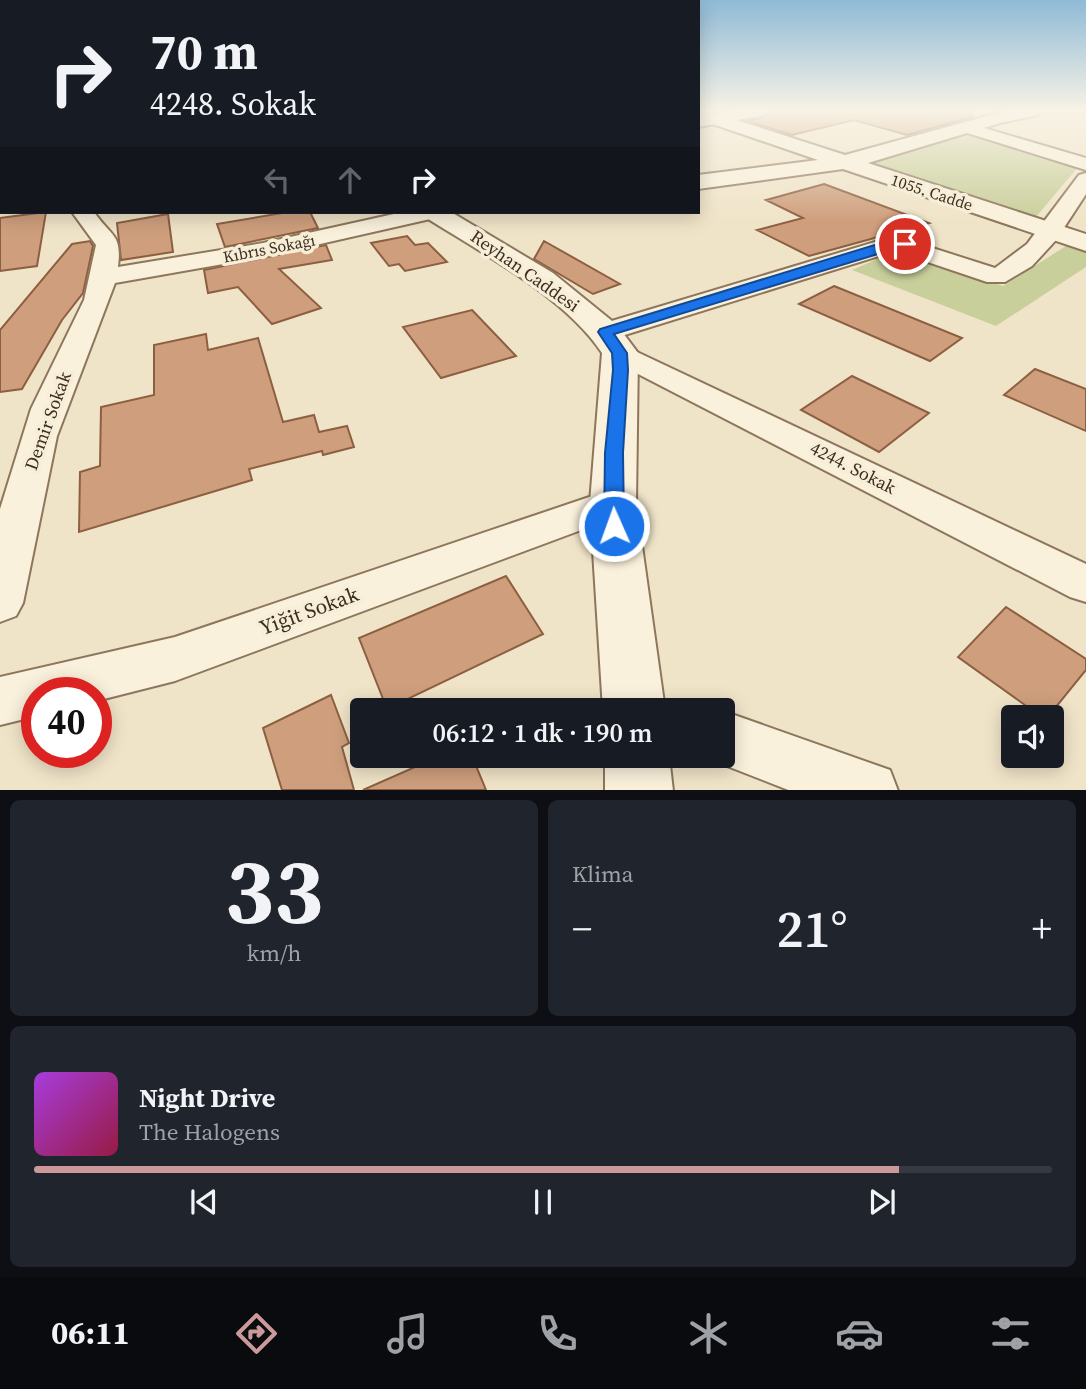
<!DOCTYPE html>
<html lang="tr">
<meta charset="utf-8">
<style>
:root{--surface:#171b24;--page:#20242c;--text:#f1f3f6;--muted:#9ea1a6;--line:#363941;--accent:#cc999b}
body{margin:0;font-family:"Source Serif 4",serif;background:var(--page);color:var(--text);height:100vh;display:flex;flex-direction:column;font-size:26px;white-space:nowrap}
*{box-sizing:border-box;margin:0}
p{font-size:23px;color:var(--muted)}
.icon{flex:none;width:38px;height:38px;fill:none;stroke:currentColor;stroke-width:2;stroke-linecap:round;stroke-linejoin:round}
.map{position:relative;height:790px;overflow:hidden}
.details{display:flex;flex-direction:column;gap:10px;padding:10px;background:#0d0f14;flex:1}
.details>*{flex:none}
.top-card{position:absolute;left:0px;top:0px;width:700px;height:214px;box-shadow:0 4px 18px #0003;background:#171b24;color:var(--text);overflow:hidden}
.buttons{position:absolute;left:1001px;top:705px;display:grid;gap:14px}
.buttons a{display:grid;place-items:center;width:63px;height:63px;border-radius:7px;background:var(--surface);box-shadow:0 4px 18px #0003;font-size:35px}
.speed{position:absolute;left:21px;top:677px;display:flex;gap:14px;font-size:35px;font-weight:700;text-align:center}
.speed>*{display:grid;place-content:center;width:91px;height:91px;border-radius:50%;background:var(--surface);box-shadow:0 4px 18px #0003;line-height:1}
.speed .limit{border:10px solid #d22;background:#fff;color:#111}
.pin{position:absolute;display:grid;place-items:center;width:60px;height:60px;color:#fff;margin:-30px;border:4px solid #fff;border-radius:50%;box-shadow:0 2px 7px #0007}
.me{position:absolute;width:77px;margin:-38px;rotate:358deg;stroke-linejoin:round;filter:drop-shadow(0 0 5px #0008)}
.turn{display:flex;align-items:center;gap:24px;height:147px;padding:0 35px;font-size:32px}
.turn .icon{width:91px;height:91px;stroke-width:2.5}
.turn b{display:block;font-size:49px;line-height:60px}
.lanes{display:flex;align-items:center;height:66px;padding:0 35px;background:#0003;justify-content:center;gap:35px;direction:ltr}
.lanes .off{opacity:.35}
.big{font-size:52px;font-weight:600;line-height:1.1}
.details .widget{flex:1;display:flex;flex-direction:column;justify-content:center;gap:10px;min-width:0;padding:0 24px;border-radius:10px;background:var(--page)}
.details .dial{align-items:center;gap:0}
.dial b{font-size:91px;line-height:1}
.song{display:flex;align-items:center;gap:21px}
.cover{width:84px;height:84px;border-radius:10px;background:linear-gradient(135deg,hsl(280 70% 55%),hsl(340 70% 35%))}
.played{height:7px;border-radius:4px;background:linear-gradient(90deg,var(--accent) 85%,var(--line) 85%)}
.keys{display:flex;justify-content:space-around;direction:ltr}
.heat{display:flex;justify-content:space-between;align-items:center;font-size:38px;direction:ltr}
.details .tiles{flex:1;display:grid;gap:10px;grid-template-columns:1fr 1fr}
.widget:last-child{grid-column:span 2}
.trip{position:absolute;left:350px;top:698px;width:385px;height:70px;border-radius:7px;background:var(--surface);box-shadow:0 4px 18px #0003;font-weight:600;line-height:70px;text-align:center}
.tab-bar{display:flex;height:112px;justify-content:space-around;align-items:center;background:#090b0e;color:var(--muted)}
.tab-bar .icon{width:49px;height:49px}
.tab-bar .current{color:var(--accent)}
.tab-bar b{font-size:32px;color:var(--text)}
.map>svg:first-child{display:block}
</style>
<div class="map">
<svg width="1086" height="791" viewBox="0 0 1086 791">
<rect width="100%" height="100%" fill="#f0e4c8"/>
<path fill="#c9cf9b" d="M 971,133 L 1079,166 L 1035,218 L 861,163 Z
M 1066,246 L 1086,252 L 1086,267 L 996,326 L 852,270 L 898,250 L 1003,286 Z"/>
<path fill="#cf9f7d" stroke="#8d5f41" stroke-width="2" d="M 770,111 L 971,111 L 972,117 L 907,135 L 854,120 L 792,135 L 748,121 L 761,118 Z
M 824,184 L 929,223 L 809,256 L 757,230 L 803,218 L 766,200 Z
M 46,212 L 37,266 L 0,271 L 0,218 Z
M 288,212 L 310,212 L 318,228 L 225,247 L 217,224 Z
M 168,214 L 173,252 L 121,260 L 117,223 Z
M 407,236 L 415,245 L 428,243 L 447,262 L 405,271 L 399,264 L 389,266 L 371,243 Z
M 90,241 L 93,246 L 83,293 L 62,320 L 22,389 L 0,392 L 0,330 L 72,244 Z
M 544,241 L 620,284 L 593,294 L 534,259 Z
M 326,245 L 332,260 L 279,269 L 321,308 L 272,324 L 238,287 L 208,293 L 204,270 Z
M 834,286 L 962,338 L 930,361 L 799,304 Z
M 472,310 L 516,356 L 441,378 L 403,327 Z
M 206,334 L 208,350 L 258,338 L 283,422 L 314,415 L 319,432 L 347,426 L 354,447 L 323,455 L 322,451 L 249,469 L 252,480 L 79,532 L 80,472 L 100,466 L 101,407 L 154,395 L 154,345 Z
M 1035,369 L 1086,389 L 1086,431 L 1004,395 Z
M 852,376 L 929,413 L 879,452 L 801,410 Z
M 506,576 L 543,634 L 387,709 L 359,638 Z
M 1006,607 L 1086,659 L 1086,670 L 1047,718 L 1043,718 L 958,657 Z
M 331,695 L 349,743 L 342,747 L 354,790 L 282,790 L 263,728 Z
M 440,756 L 472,756 L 486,790 L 363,790 Z"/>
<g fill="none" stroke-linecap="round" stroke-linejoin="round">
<g stroke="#8d765c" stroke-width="4">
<path id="minor" d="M 0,111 L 2,111 L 2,119 L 0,119 Z
M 735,111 L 768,111 L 760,116 L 698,127 L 698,117 Z
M 967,123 L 1086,158 L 1086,170 L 961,131 L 961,125 Z
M 1086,173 L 1086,194 L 1056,240 L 1032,266 L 1005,282 L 987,282 L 895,251 L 615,338 L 605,341 L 595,338 L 590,332 L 595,326 L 895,236 L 995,268 L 1027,244 L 1079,175 Z
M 72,212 L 94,212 C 112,238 122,233 118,267 L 263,243 L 403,212 L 442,212 L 439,217 L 263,257 L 115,283 L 57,436 L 23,603 L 16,616 L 0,622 L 0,509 L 31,409 L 84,300 L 96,245 Z
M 620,344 L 1086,564 L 1086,602 L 1070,597 L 609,359 L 605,353 L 609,347 Z
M 613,489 L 627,493 L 633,503 L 627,513 L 175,681 L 96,701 L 96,693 L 37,693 L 37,716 L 0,725 L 0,677 L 175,637 Z
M 723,711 L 890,770 L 898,791 L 791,791 L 704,757 L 723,756 Z"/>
</g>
<g stroke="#8d765c" stroke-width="4">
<path id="tertiary" d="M 698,111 L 709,111 L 845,155 L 1005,111 L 1041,111 L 1038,115 L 1000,123 L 868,163 L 1086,234 L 1086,251 L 843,169 L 698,189 L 698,175 L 818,160 L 698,119 Z
M 0,184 L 2,184 L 0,200 Z
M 422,212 L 451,212 L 553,273 L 617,325 L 638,353 L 636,503 L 665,710 L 603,710 L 590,503 L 602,353 C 565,297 482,253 425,217 Z
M 605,756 L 669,756 L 673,791 L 605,791 Z"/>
</g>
<use href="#minor" fill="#faf1dc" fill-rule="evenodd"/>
<use href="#tertiary" fill="#faf1dc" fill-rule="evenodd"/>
</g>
<linearGradient id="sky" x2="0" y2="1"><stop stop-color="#8fbad6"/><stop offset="0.5" stop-color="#f8f3e6"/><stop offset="1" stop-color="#f8f3e6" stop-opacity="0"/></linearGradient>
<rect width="1086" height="221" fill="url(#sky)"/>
<path fill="#1a73e8" stroke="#114b97" stroke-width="2" d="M 891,240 L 911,244 L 614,334 L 627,353 L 628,370 L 623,453 L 624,526 L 614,533 L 607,531 L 604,526 L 605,453 L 613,370 L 612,353 L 598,332 L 600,329 Z"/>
<g text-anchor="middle" stroke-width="7" stroke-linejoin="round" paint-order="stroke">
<g font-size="16" fill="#3d2e20" stroke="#f7eed8">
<text transform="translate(932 192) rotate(18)" y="6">1055. Cadde</text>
<text transform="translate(269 248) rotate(-11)" y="6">Kıbrıs Sokağı</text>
</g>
<g font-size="18" fill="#3d2e20" stroke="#f7eed8">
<text transform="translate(525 271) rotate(35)" y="6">Reyhan Caddesi</text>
<text transform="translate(48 421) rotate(-70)" y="6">Demir Sokak</text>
<text transform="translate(853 468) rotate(27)" y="6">4244. Sokak</text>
</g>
<g font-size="21" fill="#3d2e20" stroke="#f7eed8">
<text transform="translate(309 611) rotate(-20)" y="7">Yiğit Sokak</text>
</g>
</g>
</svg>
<div class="buttons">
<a><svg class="icon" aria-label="sound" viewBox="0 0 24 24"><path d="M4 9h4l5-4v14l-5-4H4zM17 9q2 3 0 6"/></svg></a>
</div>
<div class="speed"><div class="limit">40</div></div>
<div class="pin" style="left:905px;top:244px;background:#d93025"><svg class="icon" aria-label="arrive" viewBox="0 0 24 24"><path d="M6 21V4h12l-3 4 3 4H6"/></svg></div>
<svg class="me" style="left:614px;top:526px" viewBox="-20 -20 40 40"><circle r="17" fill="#1a73e8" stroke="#fff" stroke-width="3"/><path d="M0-11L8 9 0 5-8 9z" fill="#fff"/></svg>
<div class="trip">06:12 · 1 dk · 190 m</div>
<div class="top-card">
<div class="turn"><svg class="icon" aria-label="right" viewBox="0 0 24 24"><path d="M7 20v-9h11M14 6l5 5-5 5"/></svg><div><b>70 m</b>4248. Sokak</div></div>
<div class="lanes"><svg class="icon off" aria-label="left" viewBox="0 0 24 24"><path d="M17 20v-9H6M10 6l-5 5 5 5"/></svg><svg class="icon off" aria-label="ahead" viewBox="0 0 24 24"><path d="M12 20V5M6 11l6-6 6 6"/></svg><svg class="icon" aria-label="right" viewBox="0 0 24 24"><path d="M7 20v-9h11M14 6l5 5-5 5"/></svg></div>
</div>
</div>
<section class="details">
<div class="tiles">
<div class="widget dial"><b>33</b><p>km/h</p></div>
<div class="widget"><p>Klima</p>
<div class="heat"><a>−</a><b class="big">21°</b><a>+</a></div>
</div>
<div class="widget">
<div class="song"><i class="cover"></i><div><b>Night Drive</b><p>The Halogens</p></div></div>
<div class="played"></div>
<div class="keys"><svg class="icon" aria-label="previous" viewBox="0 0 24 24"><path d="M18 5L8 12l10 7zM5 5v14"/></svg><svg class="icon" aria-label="pause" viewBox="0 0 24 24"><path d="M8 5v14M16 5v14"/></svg><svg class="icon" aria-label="next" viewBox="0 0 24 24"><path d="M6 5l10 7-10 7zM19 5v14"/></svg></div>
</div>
</div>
</section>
<nav class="tab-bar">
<b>06:11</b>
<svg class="icon current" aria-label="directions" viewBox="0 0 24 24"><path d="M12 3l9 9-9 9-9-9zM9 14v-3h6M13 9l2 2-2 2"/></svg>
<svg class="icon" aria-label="music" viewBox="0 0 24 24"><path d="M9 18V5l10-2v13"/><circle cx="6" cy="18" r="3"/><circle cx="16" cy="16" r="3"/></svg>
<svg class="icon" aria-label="phone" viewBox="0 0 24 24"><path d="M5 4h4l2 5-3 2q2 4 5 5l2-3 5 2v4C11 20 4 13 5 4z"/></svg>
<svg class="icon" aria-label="climate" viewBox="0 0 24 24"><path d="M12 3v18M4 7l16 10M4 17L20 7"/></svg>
<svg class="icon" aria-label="car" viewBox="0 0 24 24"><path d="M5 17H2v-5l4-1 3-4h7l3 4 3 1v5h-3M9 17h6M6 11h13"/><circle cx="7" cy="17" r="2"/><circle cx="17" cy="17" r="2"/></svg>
<svg class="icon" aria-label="filters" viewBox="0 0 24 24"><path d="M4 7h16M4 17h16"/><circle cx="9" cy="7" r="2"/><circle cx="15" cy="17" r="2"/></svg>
</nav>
